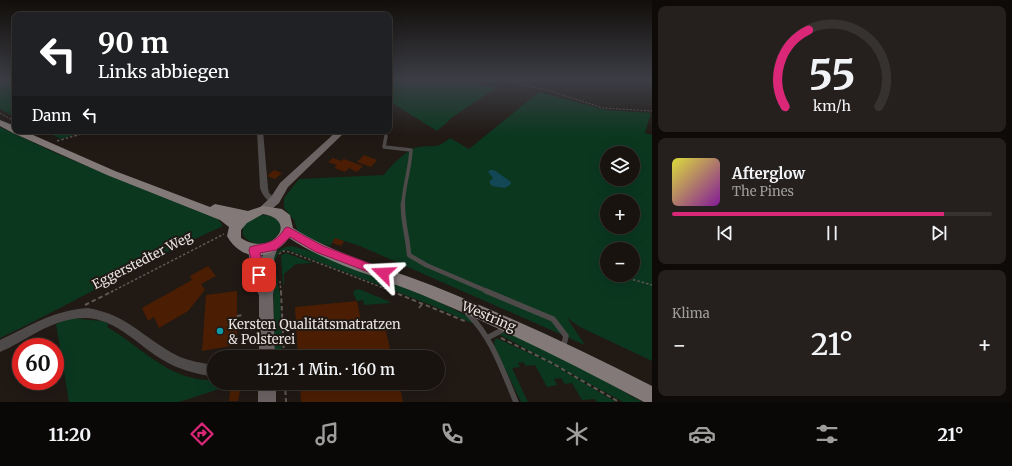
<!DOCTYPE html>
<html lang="de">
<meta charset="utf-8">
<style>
:root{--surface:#18130f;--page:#25201d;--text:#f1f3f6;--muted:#9f9e9e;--line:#36322f;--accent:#db2777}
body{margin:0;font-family:Merriweather,serif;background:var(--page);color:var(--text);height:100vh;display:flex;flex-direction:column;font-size:15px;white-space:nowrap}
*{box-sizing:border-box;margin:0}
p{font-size:13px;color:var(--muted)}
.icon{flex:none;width:22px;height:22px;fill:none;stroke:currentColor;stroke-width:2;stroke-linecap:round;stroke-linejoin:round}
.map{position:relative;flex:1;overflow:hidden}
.sheet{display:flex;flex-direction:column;gap:6px;padding:6px;background:#0d0a08;width:360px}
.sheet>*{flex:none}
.top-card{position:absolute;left:12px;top:12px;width:380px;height:122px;border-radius:8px;box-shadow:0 4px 16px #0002,0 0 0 1px var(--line);background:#202124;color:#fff;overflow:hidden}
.fabs{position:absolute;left:600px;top:146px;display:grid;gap:8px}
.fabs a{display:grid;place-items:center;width:40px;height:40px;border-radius:50%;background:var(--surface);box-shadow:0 4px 16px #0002,0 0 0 1px var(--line);font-size:20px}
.speed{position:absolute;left:12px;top:338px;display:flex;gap:8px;font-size:20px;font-weight:700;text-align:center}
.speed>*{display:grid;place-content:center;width:52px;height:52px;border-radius:50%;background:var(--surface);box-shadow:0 4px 16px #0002,0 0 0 1px var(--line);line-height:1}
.speed .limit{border:6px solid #d22;background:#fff;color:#111}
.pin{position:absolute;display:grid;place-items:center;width:34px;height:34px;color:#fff;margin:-17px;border-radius:8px;box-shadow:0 2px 6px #0006}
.me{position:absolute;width:44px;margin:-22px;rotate:291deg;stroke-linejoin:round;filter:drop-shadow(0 0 3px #0008)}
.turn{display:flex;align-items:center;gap:14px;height:84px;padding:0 20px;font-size:18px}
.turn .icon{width:52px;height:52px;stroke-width:2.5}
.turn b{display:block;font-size:28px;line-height:34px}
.then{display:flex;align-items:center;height:38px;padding:0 20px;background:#0003;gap:8px;font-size:15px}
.big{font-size:30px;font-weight:600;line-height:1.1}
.sheet .card{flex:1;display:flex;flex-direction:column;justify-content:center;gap:6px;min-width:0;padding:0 14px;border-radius:8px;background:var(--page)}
.sheet .dial{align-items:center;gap:0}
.dial svg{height:104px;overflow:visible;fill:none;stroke:var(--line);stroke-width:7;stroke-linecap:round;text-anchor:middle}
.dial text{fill:var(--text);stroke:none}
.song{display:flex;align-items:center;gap:12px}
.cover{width:48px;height:48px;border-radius:6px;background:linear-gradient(135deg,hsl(60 70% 55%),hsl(290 70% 35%))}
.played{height:4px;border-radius:2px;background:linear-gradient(90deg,var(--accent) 85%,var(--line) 85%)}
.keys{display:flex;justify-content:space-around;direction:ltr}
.heat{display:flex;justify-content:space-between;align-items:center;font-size:22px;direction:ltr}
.trip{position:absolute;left:207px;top:350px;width:238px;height:40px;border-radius:20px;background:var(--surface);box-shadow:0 4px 16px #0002,0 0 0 1px var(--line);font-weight:600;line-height:40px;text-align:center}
.menu{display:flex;height:64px;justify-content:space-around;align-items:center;background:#0a0806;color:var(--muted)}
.menu .icon{width:28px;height:28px}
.menu .on{color:var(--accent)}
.menu b{font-size:18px;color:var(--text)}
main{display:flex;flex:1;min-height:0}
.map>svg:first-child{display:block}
</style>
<main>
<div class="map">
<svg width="652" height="402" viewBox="0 0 652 402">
<rect width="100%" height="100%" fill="#201914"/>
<path fill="#0b371f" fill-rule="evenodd" d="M 0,79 L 15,79 L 15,117 L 0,109 Z
M 389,79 L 460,79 L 496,88 L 454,116 L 437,131 L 389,101 Z
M 539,92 L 606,110 L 651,113 L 645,133 L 652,135 L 652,361 L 580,327 L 567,318 L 585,345 L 360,246 L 335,238 L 330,246 L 308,239 L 298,232 L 294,220 L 284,208 L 284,198 L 299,179 L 384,175 C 389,167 409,148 418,147 C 435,144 434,151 450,138 L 469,149 ZM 607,153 L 633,153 L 633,179 L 607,179 ZM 607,201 L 633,201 L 633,227 L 607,227 ZM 607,249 L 633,249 L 633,275 L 607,275 Z
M 0,127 L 60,155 L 218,219 L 223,226 C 147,260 75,302 0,338 Z
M 44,131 L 87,131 L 61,139 Z
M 259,215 C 269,215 278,216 281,227 C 277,244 253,250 243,235 C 241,223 250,220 259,215 Z
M 292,246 L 310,251 L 429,297 L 467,316 L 474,324 L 431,305 L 288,250 L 279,252 L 274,262 L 273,259 C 276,250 283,247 292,246 Z
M 286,253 L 313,263 L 296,264 L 284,274 L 284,284 L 283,285 L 281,255 Z
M 275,267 L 280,295 L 282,357 L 275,357 L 273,268 Z
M 359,289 L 390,302 L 390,303 L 364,305 L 363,300 L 357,301 L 353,293 L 355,290 Z
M 69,318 L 102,321 L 109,324 L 107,327 C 142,347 170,382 214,380 L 214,383 L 238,383 L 179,402 L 69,402 L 56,324 Z
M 508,332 L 596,376 L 642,402 L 623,402 L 499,334 Z
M 496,338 L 547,361 L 616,402 L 597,402 L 595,399 L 582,400 L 572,383 L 565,384 L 561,378 L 554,379 L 557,385 L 547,387 L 535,365 L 526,366 L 523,362 L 518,363 L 520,367 L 512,368 L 528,402 L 521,402 L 495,348 L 494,342 Z"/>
<path fill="#134755" d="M 490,170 L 494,170 L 511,182 L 511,184 L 505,188 L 492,186 L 489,182 L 493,178 L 488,172 Z"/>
<path fill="#4b1e03" d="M 364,155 L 377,160 L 371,167 L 357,162 Z
M 333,158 L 341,161 L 344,159 L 363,166 L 357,172 L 349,168 L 345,172 L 334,168 L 337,165 L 328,162 Z
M 274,170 L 282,173 L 275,179 L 267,176 Z
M 335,238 L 344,241 L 341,246 L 332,243 Z
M 208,266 L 216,276 L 201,284 L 205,290 L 188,311 L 159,328 L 154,317 L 148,321 L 142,308 L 192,280 L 190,276 Z
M 237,291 L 237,345 L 202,351 L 206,295 Z
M 357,301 L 361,321 L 383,319 L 392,357 L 298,357 L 295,307 Z
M 300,383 L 399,383 L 403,402 L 301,402 Z
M 230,391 L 240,391 L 238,401 L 229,401 Z"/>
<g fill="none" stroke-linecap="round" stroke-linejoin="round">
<path stroke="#5e5853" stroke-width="1" stroke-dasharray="2 1.5" stroke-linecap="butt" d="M 501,79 L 550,91 L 603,108 L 652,111
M 0,113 L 14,121
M 81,134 L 94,131"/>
<path stroke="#5e5853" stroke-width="1.5" stroke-dasharray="2.5 2" stroke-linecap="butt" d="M 57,141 L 85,133
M 279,254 L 283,251 L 290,252 L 394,292
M 620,276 L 652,285
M 280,281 L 281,292
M 111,292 L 224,234"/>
<path stroke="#5e5853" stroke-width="2" stroke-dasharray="4.5 3" stroke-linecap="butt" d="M 281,291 L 284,357
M 391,291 L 467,322
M 85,305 L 113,291
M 419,308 L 423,303
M 237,316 L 243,315
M 501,338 L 550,362 L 619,402
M 285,383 L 286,402"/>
<path stroke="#4f4a4a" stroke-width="3.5" d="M 386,136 L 384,147 L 411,150 C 410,169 404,185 403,204"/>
<path stroke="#4f4a4a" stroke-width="4.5" d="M 403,203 C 402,221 408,237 409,255 L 426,265 L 489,292"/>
<path stroke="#4f4a4a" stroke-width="5.5" d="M 486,291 L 553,319 L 566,336 L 563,348
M 468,314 C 492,337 503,372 516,402
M 487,338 L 506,328"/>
<path fill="#4f4a4a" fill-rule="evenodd" d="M 257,131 L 263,131 L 268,188 L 269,193 L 278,201 L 274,204 C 267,201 262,195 260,188 Z
M 88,308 C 129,315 144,339 178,356 C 189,361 202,363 214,365 L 214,377 C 199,374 184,371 170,364 C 136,347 115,312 73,319 C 46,323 24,342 0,352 L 0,340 C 30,326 54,310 88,308 Z"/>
<path fill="#6c6464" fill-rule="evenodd" d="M 337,131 L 346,131 L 288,187 L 279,203 L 267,213 L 259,213 L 257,210 L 271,197 L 280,183 Z
M 272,242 L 276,244 L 278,247 L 274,258 L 276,282 L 273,294 L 275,357 L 259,357 L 259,295 L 253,284 L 248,250 L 250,247 L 254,245 L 258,247 L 262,257 L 268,244 Z
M 258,383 L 276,383 L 276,402 L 258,402 Z"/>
<path fill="#837978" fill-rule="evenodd" d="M 0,120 L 15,126 L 15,131 L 24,131 L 115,171 L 210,207 L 215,204 L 248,211 L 263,206 L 282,209 L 290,215 L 293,228 C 336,255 384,267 431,285 C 506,315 580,349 652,386 L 652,402 L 644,402 C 571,363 497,326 420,294 C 376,276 330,265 289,238 C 272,261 241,262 227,236 L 229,227 L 220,220 L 107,175 L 13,133 L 0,126 ZM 263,214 C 301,221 270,258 241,238 L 241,230 L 247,223 Z"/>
</g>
<linearGradient id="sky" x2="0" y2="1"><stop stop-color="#120e0b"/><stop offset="0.59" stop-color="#3c3e45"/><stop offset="1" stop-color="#3c3e45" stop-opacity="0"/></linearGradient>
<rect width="652" height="135" fill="url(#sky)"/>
<path fill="#db2777" stroke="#8e194d" d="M 288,227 L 323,246 L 387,270 L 388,273 L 387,276 L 379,276 L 316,252 L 290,237 L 276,250 L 260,253 L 265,275 L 263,278 L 255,278 L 249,250 L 250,247 C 266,242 275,245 285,228 Z"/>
<circle fill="#0f9aa8" stroke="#201914" stroke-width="1.5" cx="220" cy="331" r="4"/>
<g text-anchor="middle" stroke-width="4" stroke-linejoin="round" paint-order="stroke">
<g font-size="13" fill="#e7e3df" stroke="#201914">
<text transform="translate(142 260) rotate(-27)" y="5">Eggerstedter Weg</text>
<text transform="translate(489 316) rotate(23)" y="5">Westring</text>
</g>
<g font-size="13" fill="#e7e3df" stroke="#201914" text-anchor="start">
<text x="228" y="329">Kersten Qualitätsmatratzen<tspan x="228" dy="15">&amp; Polsterei</tspan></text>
</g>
</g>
</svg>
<div class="fabs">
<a><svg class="icon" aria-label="layers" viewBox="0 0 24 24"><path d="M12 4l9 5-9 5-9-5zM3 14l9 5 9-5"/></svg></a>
<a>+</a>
<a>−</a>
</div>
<div class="speed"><div class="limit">60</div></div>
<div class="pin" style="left:259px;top:275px;background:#d93025"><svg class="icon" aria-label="arrive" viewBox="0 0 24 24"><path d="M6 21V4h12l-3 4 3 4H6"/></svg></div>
<svg class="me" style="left:383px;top:273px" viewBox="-20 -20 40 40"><path d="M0-17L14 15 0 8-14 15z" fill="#db2777" stroke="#fff" stroke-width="4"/></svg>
<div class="trip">11:21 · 1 Min. · 160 m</div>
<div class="top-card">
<div class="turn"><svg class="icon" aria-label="left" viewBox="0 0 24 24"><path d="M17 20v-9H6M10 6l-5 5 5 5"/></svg><div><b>90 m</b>Links abbiegen</div></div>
<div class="then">Dann<svg class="icon" aria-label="left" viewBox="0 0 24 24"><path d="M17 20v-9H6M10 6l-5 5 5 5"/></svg></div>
</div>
</div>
<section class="sheet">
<div class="card dial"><svg viewBox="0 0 100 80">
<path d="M14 69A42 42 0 1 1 86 69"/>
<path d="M14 69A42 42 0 0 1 32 10" stroke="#db2777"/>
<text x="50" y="56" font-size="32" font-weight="700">55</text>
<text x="50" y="72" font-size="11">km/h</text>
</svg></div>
<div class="card">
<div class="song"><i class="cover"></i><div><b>Afterglow</b><p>The Pines</p></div></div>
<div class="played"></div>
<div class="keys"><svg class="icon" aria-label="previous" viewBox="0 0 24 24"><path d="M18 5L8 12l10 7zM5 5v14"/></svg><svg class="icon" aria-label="pause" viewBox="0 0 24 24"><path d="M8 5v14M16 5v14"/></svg><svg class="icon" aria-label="next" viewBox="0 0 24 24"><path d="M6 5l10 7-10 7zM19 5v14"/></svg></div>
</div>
<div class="card"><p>Klima</p>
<div class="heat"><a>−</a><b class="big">21°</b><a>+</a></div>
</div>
</section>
</main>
<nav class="menu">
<b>11:20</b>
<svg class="icon on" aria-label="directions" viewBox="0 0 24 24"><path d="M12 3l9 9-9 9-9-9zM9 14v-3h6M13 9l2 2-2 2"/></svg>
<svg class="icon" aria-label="music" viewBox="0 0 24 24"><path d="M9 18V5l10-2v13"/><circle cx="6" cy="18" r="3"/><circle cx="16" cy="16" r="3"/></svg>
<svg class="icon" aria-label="phone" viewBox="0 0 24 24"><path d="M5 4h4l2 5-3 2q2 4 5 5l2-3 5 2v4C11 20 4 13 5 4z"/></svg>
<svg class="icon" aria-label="climate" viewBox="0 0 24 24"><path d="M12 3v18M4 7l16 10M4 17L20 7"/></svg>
<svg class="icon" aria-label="car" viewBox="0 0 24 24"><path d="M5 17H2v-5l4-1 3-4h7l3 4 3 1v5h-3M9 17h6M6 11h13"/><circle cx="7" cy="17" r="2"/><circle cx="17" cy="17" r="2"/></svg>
<svg class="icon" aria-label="filters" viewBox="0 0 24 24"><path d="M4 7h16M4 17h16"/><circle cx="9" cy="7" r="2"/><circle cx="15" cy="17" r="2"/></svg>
<b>21°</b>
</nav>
